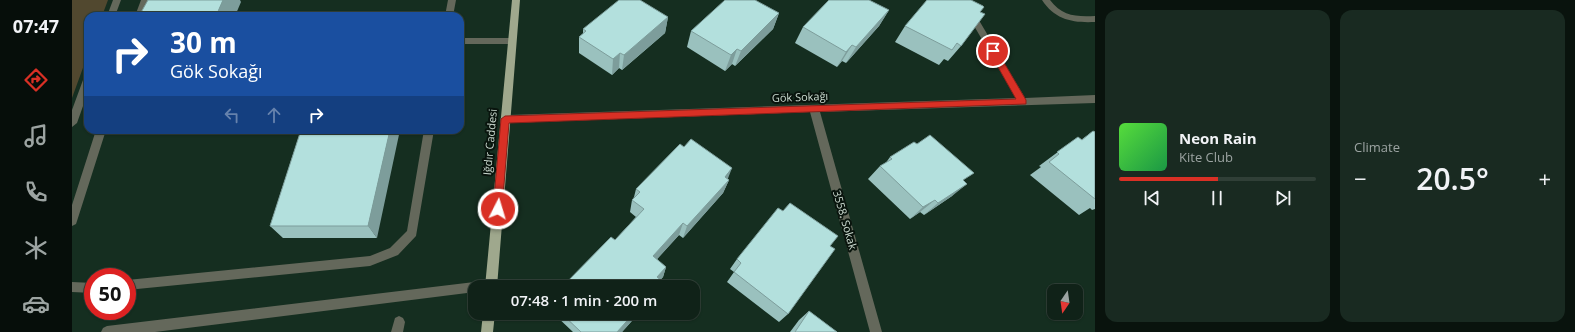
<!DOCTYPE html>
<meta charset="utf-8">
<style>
:root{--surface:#102218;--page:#192a21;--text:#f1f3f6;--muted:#9ca4a2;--line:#303f37;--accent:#d93025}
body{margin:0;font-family:"Open Sans",sans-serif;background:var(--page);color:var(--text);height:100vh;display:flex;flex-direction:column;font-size:15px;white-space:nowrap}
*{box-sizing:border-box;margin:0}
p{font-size:13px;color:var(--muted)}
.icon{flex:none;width:22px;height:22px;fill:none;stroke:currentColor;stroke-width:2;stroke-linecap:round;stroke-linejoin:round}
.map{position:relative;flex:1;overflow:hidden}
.drawer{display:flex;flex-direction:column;gap:10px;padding:10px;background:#09130d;width:480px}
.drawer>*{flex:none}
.top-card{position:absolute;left:12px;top:12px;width:380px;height:122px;border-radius:12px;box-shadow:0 1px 3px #0004,0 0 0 1px var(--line);background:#1a4fa0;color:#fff;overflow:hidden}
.needle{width:26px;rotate:193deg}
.tools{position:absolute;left:975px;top:284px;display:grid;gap:8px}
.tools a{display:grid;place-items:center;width:36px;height:36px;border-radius:8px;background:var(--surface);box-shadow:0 1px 3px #0004,0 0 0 1px var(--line);font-size:20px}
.speed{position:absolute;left:12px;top:268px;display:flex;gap:8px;font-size:20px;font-weight:700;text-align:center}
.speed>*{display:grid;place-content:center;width:52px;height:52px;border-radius:50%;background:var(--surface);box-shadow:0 1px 3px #0004,0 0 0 1px var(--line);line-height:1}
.speed .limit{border:6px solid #d22;background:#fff;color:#111}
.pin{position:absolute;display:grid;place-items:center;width:34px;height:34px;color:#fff;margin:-17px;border:2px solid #fff;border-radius:50%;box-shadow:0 1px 4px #0007}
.me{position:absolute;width:44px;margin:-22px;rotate:5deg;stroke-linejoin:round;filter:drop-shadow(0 0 3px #0008)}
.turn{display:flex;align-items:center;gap:14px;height:84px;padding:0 20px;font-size:18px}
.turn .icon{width:52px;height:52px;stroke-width:2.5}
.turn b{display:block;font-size:28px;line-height:34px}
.lanes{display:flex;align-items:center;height:38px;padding:0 20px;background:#0003;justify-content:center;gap:20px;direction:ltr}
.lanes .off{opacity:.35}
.big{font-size:30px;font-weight:600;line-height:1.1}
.drawer .widget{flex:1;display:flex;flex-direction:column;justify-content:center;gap:6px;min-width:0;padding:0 14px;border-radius:12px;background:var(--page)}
.song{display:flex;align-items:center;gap:12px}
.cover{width:48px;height:48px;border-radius:6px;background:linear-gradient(135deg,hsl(110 70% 55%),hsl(140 70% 35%))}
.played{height:4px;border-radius:2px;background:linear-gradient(90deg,var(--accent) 50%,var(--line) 50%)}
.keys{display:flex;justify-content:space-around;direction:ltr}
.heat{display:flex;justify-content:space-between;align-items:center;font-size:22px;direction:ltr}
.drawer .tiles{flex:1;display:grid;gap:10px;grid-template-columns:repeat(2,1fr)}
.trip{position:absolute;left:396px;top:280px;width:232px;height:40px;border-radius:12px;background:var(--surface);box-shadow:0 1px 3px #0004,0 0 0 1px var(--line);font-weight:600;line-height:40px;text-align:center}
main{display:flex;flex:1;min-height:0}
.menu{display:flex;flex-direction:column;width:72px;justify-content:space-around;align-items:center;background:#060e0a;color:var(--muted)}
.menu .icon{width:28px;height:28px}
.menu .selected{color:var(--accent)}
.menu b{font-size:18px;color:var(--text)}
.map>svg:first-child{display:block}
</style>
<main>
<nav class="menu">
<b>07:47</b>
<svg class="icon selected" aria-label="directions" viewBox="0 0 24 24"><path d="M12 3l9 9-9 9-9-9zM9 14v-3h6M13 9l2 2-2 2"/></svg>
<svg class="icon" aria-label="music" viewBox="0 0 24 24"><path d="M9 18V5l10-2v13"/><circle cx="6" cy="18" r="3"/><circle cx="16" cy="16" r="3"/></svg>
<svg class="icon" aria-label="phone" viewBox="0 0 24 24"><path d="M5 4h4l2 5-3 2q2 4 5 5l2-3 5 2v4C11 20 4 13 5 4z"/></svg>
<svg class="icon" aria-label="climate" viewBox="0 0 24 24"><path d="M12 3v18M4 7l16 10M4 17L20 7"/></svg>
<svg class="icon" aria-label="car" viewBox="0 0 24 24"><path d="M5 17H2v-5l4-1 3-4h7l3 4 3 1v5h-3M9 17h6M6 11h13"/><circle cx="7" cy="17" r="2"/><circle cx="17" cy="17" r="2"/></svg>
</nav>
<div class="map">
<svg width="1023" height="332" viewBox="0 0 1023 332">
<rect width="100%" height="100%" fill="#152e20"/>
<path fill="#51482f" d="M 0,0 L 36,0 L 30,16 L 16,16 L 16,54 L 0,98 Z"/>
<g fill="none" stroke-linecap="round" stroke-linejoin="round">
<path fill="#64685b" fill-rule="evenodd" d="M 41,0 L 49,0 L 43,16 L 35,16 Z
M 69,0 L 77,0 L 71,16 L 63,16 Z
M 376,0 L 384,0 L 381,16 L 373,16 Z
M 887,0 L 895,0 L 953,98 L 1023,95 L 1023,103 L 748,112 L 810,332 L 798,332 L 738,112 L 433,123 L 428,119 L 433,115 L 944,98 Z
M 970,0 L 978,0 C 990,16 1004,17 1023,16 L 1023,22 C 1001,23 983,20 970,0 Z
M 388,38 L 440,38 L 444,41 L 440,44 L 388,44 Z
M 16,76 L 16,92 L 5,123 L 0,127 L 0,110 L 11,80 Z
M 24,130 L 34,130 L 5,221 L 4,224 L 0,226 L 0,205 Z
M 352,130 L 362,130 L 344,236 L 326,255 L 298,266 L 55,290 L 55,280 L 298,256 L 318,248 L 335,231 Z
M 419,280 L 423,281 L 424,287 L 403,287 L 403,292 L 83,332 L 29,332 L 31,328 L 35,326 Z
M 0,282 L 21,283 L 21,293 L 0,292 Z
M 327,316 L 331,318 L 333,322 L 331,332 L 319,332 L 323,318 Z"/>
<path fill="#9fa88d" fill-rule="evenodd" d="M 440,0 L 448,0 L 425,287 L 413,287 Z
M 411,313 L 423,313 L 421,332 L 409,332 Z"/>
</g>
<path fill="#9ac1be" d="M 817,10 L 807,26 L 774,63 L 770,61 L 765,67 L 723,43 L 731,27 Z
M 908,12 L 889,46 L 876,61 L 872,59 L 867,65 L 823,42 L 833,26 Z
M 707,13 L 701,29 L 663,66 L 660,64 L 653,71 L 615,47 L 619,31 Z
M 596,17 L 593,33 L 550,70 L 547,68 L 540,75 L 507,53 L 507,37 L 511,34 L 511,29 Z
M 229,130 L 305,238 L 211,238 L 198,226 Z
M 1021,131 L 1023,132 L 1023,209 L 1020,210 L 1018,208 L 1007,215 L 958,175 L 969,167 L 967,166 L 1006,137 L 1009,140 Z
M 845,144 L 892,181 L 880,196 L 852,215 L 848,212 L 838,219 L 796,179 L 808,166 L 813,164 L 818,157 Z
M 656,179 L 657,180 L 651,193 L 611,238 L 607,235 L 585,259 L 594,267 L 591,277 L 588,280 L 590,281 L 588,287 L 490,287 L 543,240 L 564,217 L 558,212 L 560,200 L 562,197 L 564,189 Z
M 758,246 L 716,314 L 707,322 L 655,282 L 662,272 L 658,269 L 665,259 Z
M 737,311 L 765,332 L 718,332 L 727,320 Z
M 482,313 L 567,313 L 550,332 L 501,332 L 482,314 Z"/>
<path fill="#7d9d9b" d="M 151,0 L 168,0 L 169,2 L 163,16 L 144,16 Z
M 817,10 L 807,26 L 774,63 L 784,47 Z
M 707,13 L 701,29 L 663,66 L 669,51 Z
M 596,17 L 593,33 L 550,70 L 552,55 Z
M 780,45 L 770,61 L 765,67 L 774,52 Z
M 665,49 L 660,64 L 653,71 L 659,55 Z
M 548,53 L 547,68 L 540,75 L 541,59 Z
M 318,130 L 328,130 L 305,238 L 296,226 Z
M 660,168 L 655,181 L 653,177 Z
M 657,180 L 651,193 L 611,238 L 615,226 Z
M 895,184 L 880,196 L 852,215 L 866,203 Z
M 863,200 L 848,212 L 838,219 L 851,207 Z
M 611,223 L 607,235 L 578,267 L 581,256 Z
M 594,267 L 591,277 L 582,287 L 585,277 Z
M 590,281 L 588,287 L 584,287 Z
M 562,313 L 567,313 L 550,332 L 545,332 Z"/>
<path fill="#b3e0dd" stroke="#7d9d9b" d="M 76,0 L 151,0 L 144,16 L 67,16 Z
M 547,0 L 568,0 L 596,17 L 552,55 L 548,53 L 541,59 L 507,37 L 514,31 L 511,29 Z
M 653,0 L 683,0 L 707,13 L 669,51 L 665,49 L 659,55 L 619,31 Z
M 757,0 L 797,0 L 817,10 L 784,47 L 780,45 L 774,52 L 731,27 Z
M 855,0 L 899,0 L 911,6 L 912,7 L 908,12 L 913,14 L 889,46 L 885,43 L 880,50 L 833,26 Z
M 229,130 L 318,130 L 296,226 L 198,226 Z
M 1021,131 L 1023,132 L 1023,199 L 977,162 L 987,154 L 985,152 L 1006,137 L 1010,140 Z
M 858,135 L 902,173 L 891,180 L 895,184 L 866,203 L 863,200 L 851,207 L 808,166 L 820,159 L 818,157 L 842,142 L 845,144 Z
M 619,139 L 660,168 L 653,177 L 657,180 L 615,226 L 611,223 L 581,256 L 594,267 L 585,277 L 590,281 L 584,287 L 490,287 L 539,237 L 543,240 L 572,209 L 560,200 L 568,192 L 564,189 L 608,144 L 612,147 Z
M 718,203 L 766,236 L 758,246 L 763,249 L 716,314 L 662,272 L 669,263 L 665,259 L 706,208 L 711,211 Z
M 737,311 L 765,332 L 723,332 Z
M 489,313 L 562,313 L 545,332 L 509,332 Z"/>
<path fill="#d93025" stroke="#8d1f18" d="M 921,48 L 924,49 L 954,100 L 954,104 L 437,123 L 430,209 L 426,214 L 421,209 L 429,119 L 433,116 L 944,99 L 917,51 Z"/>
<g text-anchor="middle" stroke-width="4" stroke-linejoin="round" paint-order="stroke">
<g font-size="11" fill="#cbdad0" stroke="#09140d">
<text transform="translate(728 97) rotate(-2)" y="4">Gök Sokağı</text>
<text transform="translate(418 142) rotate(-85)" y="4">Iğdır Caddesi</text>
<text transform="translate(773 220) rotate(74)" y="4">3558. Sokak</text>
</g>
</g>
</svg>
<div class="tools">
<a><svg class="needle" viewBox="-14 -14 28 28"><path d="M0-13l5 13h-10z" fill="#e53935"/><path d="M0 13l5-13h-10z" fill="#9ca4a2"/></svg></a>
</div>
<div class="speed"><div class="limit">50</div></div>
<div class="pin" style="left:921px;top:51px;background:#d93025"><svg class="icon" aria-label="arrive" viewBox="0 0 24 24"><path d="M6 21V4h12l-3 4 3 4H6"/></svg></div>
<svg class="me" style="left:426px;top:209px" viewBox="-20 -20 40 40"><circle r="17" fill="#d93025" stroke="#fff" stroke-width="3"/><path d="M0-11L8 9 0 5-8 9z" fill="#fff"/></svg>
<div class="trip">07:48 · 1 min · 200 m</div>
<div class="top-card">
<div class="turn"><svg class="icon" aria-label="right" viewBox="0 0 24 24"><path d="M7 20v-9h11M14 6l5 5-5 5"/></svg><div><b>30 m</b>Gök Sokağı</div></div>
<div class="lanes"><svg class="icon off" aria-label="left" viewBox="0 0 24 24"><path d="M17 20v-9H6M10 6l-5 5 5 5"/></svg><svg class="icon off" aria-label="ahead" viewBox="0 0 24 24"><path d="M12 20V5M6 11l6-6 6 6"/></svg><svg class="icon" aria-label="right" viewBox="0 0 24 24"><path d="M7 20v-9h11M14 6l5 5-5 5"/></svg></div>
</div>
</div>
<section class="drawer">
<div class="tiles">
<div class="widget">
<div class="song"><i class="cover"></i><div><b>Neon Rain</b><p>Kite Club</p></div></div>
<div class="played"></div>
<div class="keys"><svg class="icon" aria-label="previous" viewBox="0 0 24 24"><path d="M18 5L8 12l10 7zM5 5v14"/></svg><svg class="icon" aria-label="pause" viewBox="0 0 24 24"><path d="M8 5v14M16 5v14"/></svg><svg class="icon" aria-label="next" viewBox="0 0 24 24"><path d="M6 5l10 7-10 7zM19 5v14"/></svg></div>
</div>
<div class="widget"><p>Climate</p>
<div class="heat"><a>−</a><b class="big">20.5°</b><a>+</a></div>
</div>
</div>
</section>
</main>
